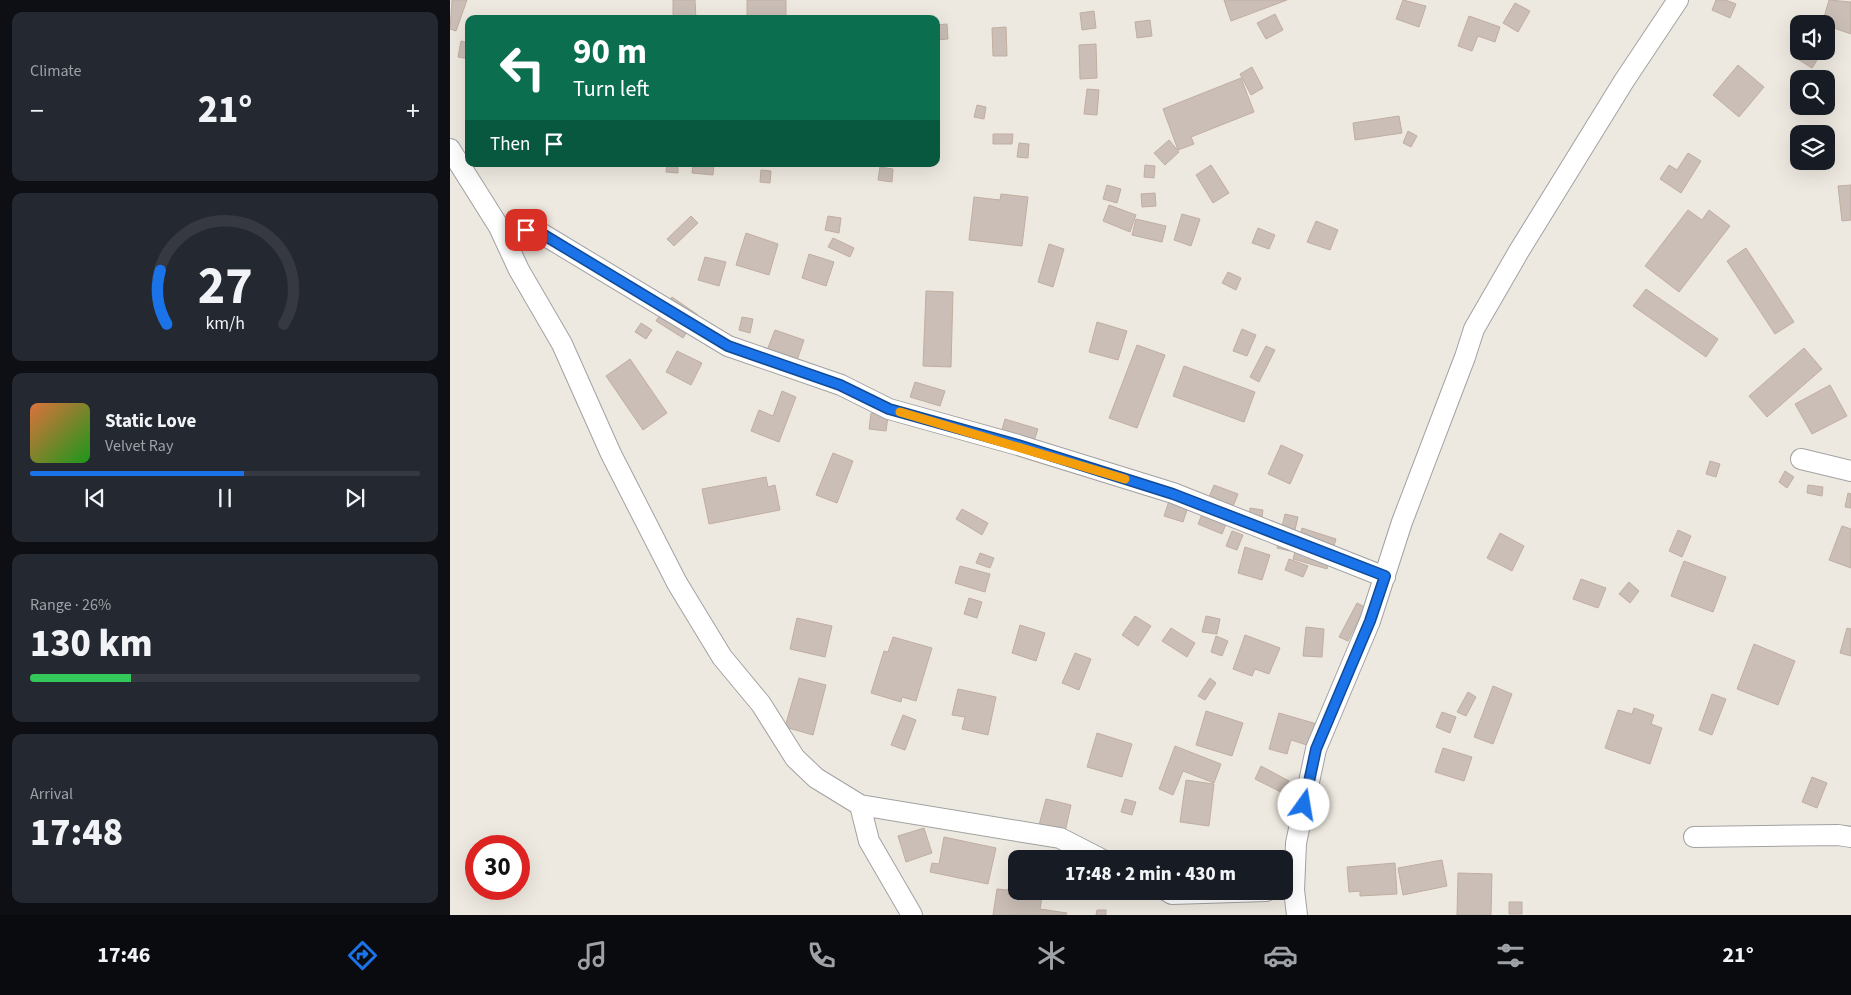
<!DOCTYPE html>
<meta charset="utf-8">
<style>
:root{--surface:#171b24;--page:#242831;--text:#f1f3f6;--muted:#9ea1a6;--line:#363941;--accent:#1a73e8}
body{margin:0;font-family:"Source Sans 3",sans-serif;background:var(--page);color:var(--text);height:100vh;display:flex;flex-direction:column;font-size:19px;white-space:nowrap}
*{box-sizing:border-box;margin:0}
p{font-size:16px;color:var(--muted)}
.icon{flex:none;width:28px;height:28px;fill:none;stroke:currentColor;stroke-width:2;stroke-linecap:round;stroke-linejoin:round}
.map{position:relative;flex:1;overflow:hidden}
.side{display:flex;flex-direction:column;gap:12px;padding:12px;background:#0d0f14;width:450px}
.side>*{flex:none}
.top-card{position:absolute;left:15px;top:15px;width:475px;height:152px;border-radius:10px;box-shadow:0 5px 20px #0002;background:#0b6e4f;color:#fff;overflow:hidden}
.buttons{position:absolute;left:1340px;top:15px;display:grid;gap:10px}
.buttons a{display:grid;place-items:center;width:45px;height:45px;border-radius:10px;background:var(--surface);box-shadow:0 5px 20px #0002;font-size:25px}
.speed{position:absolute;left:15px;top:835px;display:flex;gap:10px;font-size:25px;font-weight:700;text-align:center}
.speed>*{display:grid;place-content:center;width:65px;height:65px;border-radius:50%;background:var(--surface);box-shadow:0 5px 20px #0002;line-height:1}
.speed .limit{border:8px solid #d22;background:#fff;color:#111}
.pin{position:absolute;display:grid;place-items:center;width:42px;height:42px;color:#fff;margin:-21px;border-radius:10px;box-shadow:0 2px 8px #0006}
.me{position:absolute;width:55px;margin:-28px;rotate:13deg;stroke-linejoin:round;filter:drop-shadow(0 0 4px #0008)}
.turn{display:flex;align-items:center;gap:18px;height:105px;padding:0 25px;font-size:22px}
.turn .icon{width:65px;height:65px;stroke-width:2.5}
.turn b{display:block;font-size:35px;line-height:42px}
.then{display:flex;align-items:center;height:48px;padding:0 25px;background:#0003;gap:10px;font-size:19px}
.big{font-size:38px;font-weight:800;line-height:1.1}
.side .tile{flex:1;display:flex;flex-direction:column;justify-content:center;gap:8px;min-width:0;padding:0 18px;border-radius:10px;background:var(--page)}
.side .dial{align-items:center;gap:0}
.dial svg{height:130px;overflow:visible;fill:none;stroke:var(--line);stroke-width:7;stroke-linecap:round;text-anchor:middle}
.dial text{fill:var(--text);stroke:none}
.song{display:flex;align-items:center;gap:15px}
.cover{width:60px;height:60px;border-radius:8px;background:linear-gradient(135deg,hsl(20 70% 55%),hsl(120 70% 35%))}
.played{height:5px;border-radius:2px;background:linear-gradient(90deg,var(--accent) 55%,var(--line) 55%)}
.keys{display:flex;justify-content:space-around;direction:ltr}
.heat{display:flex;justify-content:space-between;align-items:center;font-size:28px;direction:ltr}
.charge{height:8px;border-radius:4px;background:linear-gradient(90deg,#34c759 26%,var(--line) 0)}
.trip{position:absolute;left:558px;top:850px;width:285px;height:50px;border-radius:10px;background:var(--surface);box-shadow:0 5px 20px #0002;font-weight:800;line-height:50px;text-align:center}
.dock{display:flex;height:80px;justify-content:space-around;align-items:center;background:#090b0e;color:var(--muted)}
.dock .icon{width:35px;height:35px}
.dock .selected{color:var(--accent)}
.dock b{font-size:22px;color:var(--text)}
main{display:flex;flex:1;min-height:0}
.map>svg:first-child{display:block}
</style>
<main>
<section class="side">
<div class="tile"><p>Climate</p>
<div class="heat"><a>−</a><b class="big">21°</b><a>+</a></div>
</div>
<div class="tile dial"><svg viewBox="0 0 100 80">
<path d="M14 69A42 42 0 1 1 86 69"/>
<path d="M14 69A42 42 0 0 1 10 36" stroke="#1a73e8"/>
<text x="50" y="56" font-size="32" font-weight="700">27</text>
<text x="50" y="72" font-size="11">km/h</text>
</svg></div>
<div class="tile">
<div class="song"><i class="cover"></i><div><b>Static Love</b><p>Velvet Ray</p></div></div>
<div class="played"></div>
<div class="keys"><svg class="icon" aria-label="previous" viewBox="0 0 24 24"><path d="M18 5L8 12l10 7zM5 5v14"/></svg><svg class="icon" aria-label="pause" viewBox="0 0 24 24"><path d="M8 5v14M16 5v14"/></svg><svg class="icon" aria-label="next" viewBox="0 0 24 24"><path d="M6 5l10 7-10 7zM19 5v14"/></svg></div>
</div>
<div class="tile"><p>Range · 26%</p><b class="big">130 km</b><div class="charge"></div></div>
<div class="tile"><p>Arrival</p><b class="big">17:48</b></div>
</section>
<div class="map">
<svg width="1401" height="915" viewBox="0 0 1401 915">
<rect width="100%" height="100%" fill="#eee9e0"/>
<path fill="#cabeb6" stroke="#c1aea1" d="M 2,0 L 17,0 L 6,31 L 0,29 Z
M 223,0 L 245,0 L 246,19 L 223,19 Z
M 297,0 L 336,0 L 336,19 L 297,19 Z
M 774,0 L 837,0 L 781,21 Z
M 953,0 L 976,6 L 969,27 L 946,19 Z
M 1266,0 L 1276,0 L 1286,4 L 1280,18 L 1262,10 Z
M 1379,0 L 1401,2 L 1401,34 L 1372,24 Z
M 1065,3 L 1080,11 L 1068,32 L 1053,23 Z
M 644,11 L 646,28 L 632,30 L 630,13 Z
M 825,14 L 833,30 L 816,39 L 807,23 Z
M 1019,16 L 1050,27 L 1045,42 L 1028,36 L 1022,51 L 1008,46 Z
M 700,20 L 702,36 L 687,38 L 685,22 Z
M 497,24 L 498,39 L 486,40 L 486,25 Z
M 556,27 L 557,56 L 543,56 L 542,28 Z
M 11,41 L 19,43 L 19,59 L 8,57 Z
M 646,44 L 647,78 L 630,79 L 629,45 Z
M 1350,51 L 1360,51 L 1369,57 L 1362,68 L 1346,58 Z
M 1288,65 L 1314,87 L 1289,117 L 1263,95 Z
M 802,67 L 813,88 L 801,95 L 790,74 Z
M 791,78 L 804,112 L 741,137 L 744,144 L 728,150 L 713,109 Z
M 637,89 L 649,90 L 647,115 L 634,114 Z
M 527,105 L 536,107 L 534,119 L 524,117 Z
M 949,116 L 952,133 L 905,140 L 903,123 Z
M 958,131 L 967,136 L 961,147 L 953,143 Z
M 543,134 L 563,134 L 562,144 L 543,144 Z
M 719,140 L 729,152 L 715,165 L 704,153 Z
M 569,143 L 579,144 L 578,158 L 567,157 Z
M 1238,153 L 1251,161 L 1231,193 L 1210,179 L 1219,165 L 1227,170 Z
M 217,164 L 228,164 L 228,173 L 216,172 Z
M 243,164 L 264,164 L 263,175 L 242,173 Z
M 695,165 L 705,166 L 704,178 L 694,177 Z
M 761,165 L 779,193 L 763,203 L 746,175 Z
M 430,167 L 443,169 L 442,182 L 428,180 Z
M 311,170 L 321,171 L 320,183 L 310,182 Z
M 657,185 L 671,189 L 667,203 L 653,199 Z
M 1401,185 L 1401,220 L 1392,221 L 1388,186 Z
M 705,193 L 706,206 L 692,207 L 691,194 Z
M 551,194 L 578,197 L 572,246 L 519,240 L 524,197 L 550,200 Z
M 659,205 L 686,215 L 680,232 L 653,221 Z
M 1238,210 L 1252,220 L 1259,210 L 1280,226 L 1229,292 L 1195,266 Z
M 732,214 L 750,219 L 741,246 L 724,240 Z
M 241,216 L 248,223 L 224,246 L 217,239 Z
M 378,216 L 391,218 L 389,233 L 375,230 Z
M 686,219 L 716,226 L 712,242 L 682,235 Z
M 866,221 L 888,230 L 880,250 L 857,242 Z
M 808,228 L 825,235 L 819,249 L 802,243 Z
M 296,233 L 328,244 L 319,275 L 286,265 Z
M 383,238 L 404,248 L 400,257 L 378,247 Z
M 599,244 L 614,249 L 603,287 L 588,282 Z
M 1296,248 L 1344,322 L 1325,334 L 1277,261 Z
M 359,254 L 384,262 L 376,286 L 352,278 Z
M 255,257 L 276,262 L 269,286 L 248,280 Z
M 778,272 L 791,278 L 786,290 L 772,283 Z
M 1196,289 L 1268,339 L 1256,357 L 1183,306 Z
M 476,291 L 503,292 L 501,367 L 473,366 Z
M 222,297 L 248,315 L 233,338 L 206,321 Z
M 292,317 L 303,319 L 300,333 L 289,330 Z
M 647,322 L 677,331 L 668,360 L 639,352 Z
M 191,323 L 202,330 L 196,339 L 185,332 Z
M 792,329 L 806,335 L 797,356 L 783,351 Z
M 325,330 L 354,340 L 344,369 L 314,358 Z
M 687,345 L 715,355 L 687,428 L 659,418 Z
M 816,346 L 825,350 L 809,382 L 800,377 Z
M 1354,348 L 1372,369 L 1317,417 L 1299,396 Z
M 227,351 L 252,363 L 241,385 L 216,372 Z
M 180,359 L 217,413 L 193,430 L 156,376 Z
M 734,366 L 805,392 L 794,422 L 723,396 Z
M 465,382 L 495,391 L 490,406 L 460,397 Z
M 1380,385 L 1397,416 L 1362,434 L 1345,404 Z
M 332,391 L 346,397 L 329,442 L 301,431 L 309,410 L 323,416 Z
M 421,413 L 438,416 L 436,431 L 419,429 Z
M 555,419 L 588,429 L 581,450 L 549,441 Z
M 831,445 L 853,455 L 840,484 L 818,474 Z
M 383,453 L 403,461 L 387,503 L 366,495 Z
M 1260,461 L 1270,464 L 1266,477 L 1256,474 Z
M 1335,471 L 1344,477 L 1337,488 L 1329,482 Z
M 316,477 L 318,487 L 325,485 L 330,510 L 259,524 L 252,489 Z
M 764,485 L 788,494 L 772,534 L 748,524 Z
M 1358,485 L 1373,487 L 1372,496 L 1357,493 Z
M 1398,493 L 1401,494 L 1401,508 L 1395,507 Z
M 719,501 L 738,507 L 733,522 L 714,516 Z
M 800,508 L 813,510 L 811,525 L 799,524 Z
M 512,509 L 538,523 L 532,535 L 506,519 Z
M 835,514 L 848,517 L 840,551 L 827,548 Z
M 1392,526 L 1401,529 L 1401,568 L 1379,560 Z
M 852,528 L 886,539 L 877,569 L 843,559 Z
M 1228,530 L 1241,536 L 1232,557 L 1219,551 Z
M 782,531 L 793,535 L 787,550 L 776,546 Z
M 1050,533 L 1074,546 L 1062,571 L 1037,558 Z
M 795,547 L 820,555 L 812,580 L 788,573 Z
M 530,553 L 544,558 L 540,568 L 526,563 Z
M 839,559 L 858,566 L 853,577 L 835,570 Z
M 1234,561 L 1276,577 L 1263,612 L 1221,596 Z
M 510,566 L 540,574 L 535,592 L 505,583 Z
M 1131,579 L 1156,588 L 1148,608 L 1123,599 Z
M 1179,582 L 1189,591 L 1180,603 L 1169,594 Z
M 519,598 L 532,602 L 527,618 L 514,614 Z
M 907,603 L 915,607 L 898,641 L 889,637 Z
M 685,616 L 701,626 L 688,646 L 672,635 Z
M 756,616 L 770,619 L 767,634 L 752,632 Z
M 347,618 L 382,626 L 375,657 L 340,649 Z
M 570,625 L 595,633 L 586,661 L 562,653 Z
M 856,627 L 874,629 L 872,657 L 853,656 Z
M 721,628 L 745,643 L 737,657 L 712,641 Z
M 1397,628 L 1401,629 L 1401,656 L 1390,653 Z
M 795,635 L 830,648 L 819,674 L 805,669 L 802,676 L 783,669 Z
M 766,636 L 778,641 L 772,656 L 761,652 Z
M 443,637 L 482,648 L 466,701 L 452,697 L 451,702 L 421,693 L 434,651 L 438,652 Z
M 1304,644 L 1345,661 L 1328,705 L 1287,689 Z
M 625,653 L 641,659 L 629,690 L 612,683 Z
M 349,678 L 376,685 L 363,735 L 335,727 Z
M 760,678 L 766,683 L 755,700 L 748,696 Z
M 1043,686 L 1062,694 L 1043,744 L 1024,737 Z
M 508,689 L 546,697 L 538,735 L 512,729 L 515,717 L 502,715 Z
M 1018,692 L 1026,697 L 1016,716 L 1007,712 Z
M 1262,694 L 1276,699 L 1262,735 L 1249,730 Z
M 1184,708 L 1204,715 L 1201,724 L 1212,728 L 1200,764 L 1155,748 L 1168,710 L 1182,714 Z
M 756,711 L 793,723 L 782,756 L 746,745 Z
M 992,712 L 1006,717 L 1000,733 L 986,727 Z
M 829,713 L 867,724 L 860,746 L 841,740 L 837,754 L 819,749 Z
M 453,715 L 466,720 L 455,750 L 441,745 Z
M 647,733 L 682,744 L 672,777 L 637,767 Z
M 725,746 L 771,764 L 764,783 L 733,771 L 723,795 L 709,789 Z
M 993,748 L 1022,757 L 1014,781 L 985,772 Z
M 811,766 L 839,781 L 833,793 L 805,779 Z
M 1362,777 L 1377,783 L 1367,808 L 1352,802 Z
M 736,780 L 764,784 L 759,826 L 730,822 Z
M 842,782 L 857,788 L 851,804 L 836,798 Z
M 596,799 L 621,805 L 615,832 L 589,825 Z
M 675,799 L 686,802 L 682,815 L 671,812 Z
M 474,828 L 482,853 L 456,862 L 448,836 Z
M 494,837 L 546,848 L 538,884 L 480,872 L 482,863 L 489,864 Z
M 606,855 L 634,859 L 606,859 Z
M 992,860 L 997,886 L 953,895 L 948,868 Z
M 945,863 L 947,894 L 910,896 L 910,891 L 899,892 L 897,867 Z
M 1008,873 L 1042,874 L 1041,915 L 1007,915 Z
M 559,884 L 566,885 L 566,891 L 593,891 L 590,909 L 617,913 L 616,915 L 543,915 L 547,889 L 558,890 Z
M 1059,902 L 1072,902 L 1072,914 L 1059,914 Z
M 647,910 L 656,910 L 656,915 L 646,915 Z"/>
<g fill="none" stroke-linecap="round" stroke-linejoin="round">
<g stroke="#a2a2a2" stroke-width="22">
<path id="street" d="M 0,149 L 49,227 L 69,270 L 112,344 L 161,454 L 227,583 L 272,657 L 311,704 L 345,758 L 366,778 L 410,805 L 419,841 L 462,915
M 49,227 L 89,232 L 278,346 L 391,385 L 439,409 L 568,445 L 723,493 L 935,577
M 1351,459 L 1401,471
M 410,805 L 610,838 L 651,859
M 1244,837 L 1388,835 L 1401,837
M 717,891 L 722,894 L 816,891
M 847,915 L 844,890 L 846,843 L 866,749 L 920,621 L 952,522 L 1015,357 L 1024,329 L 1069,251 L 1174,81 L 1228,0"/>
</g>
<use href="#street" stroke="#fff" stroke-width="20"/>
</g>
<g fill="none" stroke-linecap="round" stroke-linejoin="round">
<g stroke="#114b97" stroke-width="12">
<path id="route" d="M 76,230 L 89,232 L 278,346 L 390,385 L 439,409 L 568,445 L 723,494 L 935,576 L 920,621 L 866,749 L 854,805"/>
</g>
<use href="#route" stroke="#1a73e8" stroke-width="9"/>
<path stroke="#f59e0b" stroke-width="9" d="M 450,412 L 675,479"/>
</g>
</svg>
<div class="buttons">
<a><svg class="icon" aria-label="sound" viewBox="0 0 24 24"><path d="M4 9h4l5-4v14l-5-4H4zM17 9q2 3 0 6"/></svg></a>
<a><svg class="icon" aria-label="search" viewBox="0 0 24 24"><circle cx="10" cy="10" r="6"/><path d="M15 15l6 6"/></svg></a>
<a><svg class="icon" aria-label="layers" viewBox="0 0 24 24"><path d="M12 4l9 5-9 5-9-5zM3 14l9 5 9-5"/></svg></a>
</div>
<div class="speed"><div class="limit">30</div></div>
<div class="pin" style="left:76px;top:230px;background:#d93025"><svg class="icon" aria-label="arrive" viewBox="0 0 24 24"><path d="M6 21V4h12l-3 4 3 4H6"/></svg></div>
<svg class="me" style="left:854px;top:805px" viewBox="-20 -20 40 40"><circle r="19" fill="#fff"/><path d="M0-13L10 11 0 6-10 11z" fill="#1a73e8"/></svg>
<div class="trip">17:48 · 2 min · 430 m</div>
<div class="top-card">
<div class="turn"><svg class="icon" aria-label="left" viewBox="0 0 24 24"><path d="M17 20v-9H6M10 6l-5 5 5 5"/></svg><div><b>90 m</b>Turn left</div></div>
<div class="then">Then<svg class="icon" aria-label="arrive" viewBox="0 0 24 24"><path d="M6 21V4h12l-3 4 3 4H6"/></svg></div>
</div>
</div>
</main>
<nav class="dock">
<b>17:46</b>
<svg class="icon selected" aria-label="directions" viewBox="0 0 24 24"><path d="M12 3l9 9-9 9-9-9zM9 14v-3h6M13 9l2 2-2 2"/></svg>
<svg class="icon" aria-label="music" viewBox="0 0 24 24"><path d="M9 18V5l10-2v13"/><circle cx="6" cy="18" r="3"/><circle cx="16" cy="16" r="3"/></svg>
<svg class="icon" aria-label="phone" viewBox="0 0 24 24"><path d="M5 4h4l2 5-3 2q2 4 5 5l2-3 5 2v4C11 20 4 13 5 4z"/></svg>
<svg class="icon" aria-label="climate" viewBox="0 0 24 24"><path d="M12 3v18M4 7l16 10M4 17L20 7"/></svg>
<svg class="icon" aria-label="car" viewBox="0 0 24 24"><path d="M5 17H2v-5l4-1 3-4h7l3 4 3 1v5h-3M9 17h6M6 11h13"/><circle cx="7" cy="17" r="2"/><circle cx="17" cy="17" r="2"/></svg>
<svg class="icon" aria-label="filters" viewBox="0 0 24 24"><path d="M4 7h16M4 17h16"/><circle cx="9" cy="7" r="2"/><circle cx="15" cy="17" r="2"/></svg>
<b>21°</b>
</nav>
